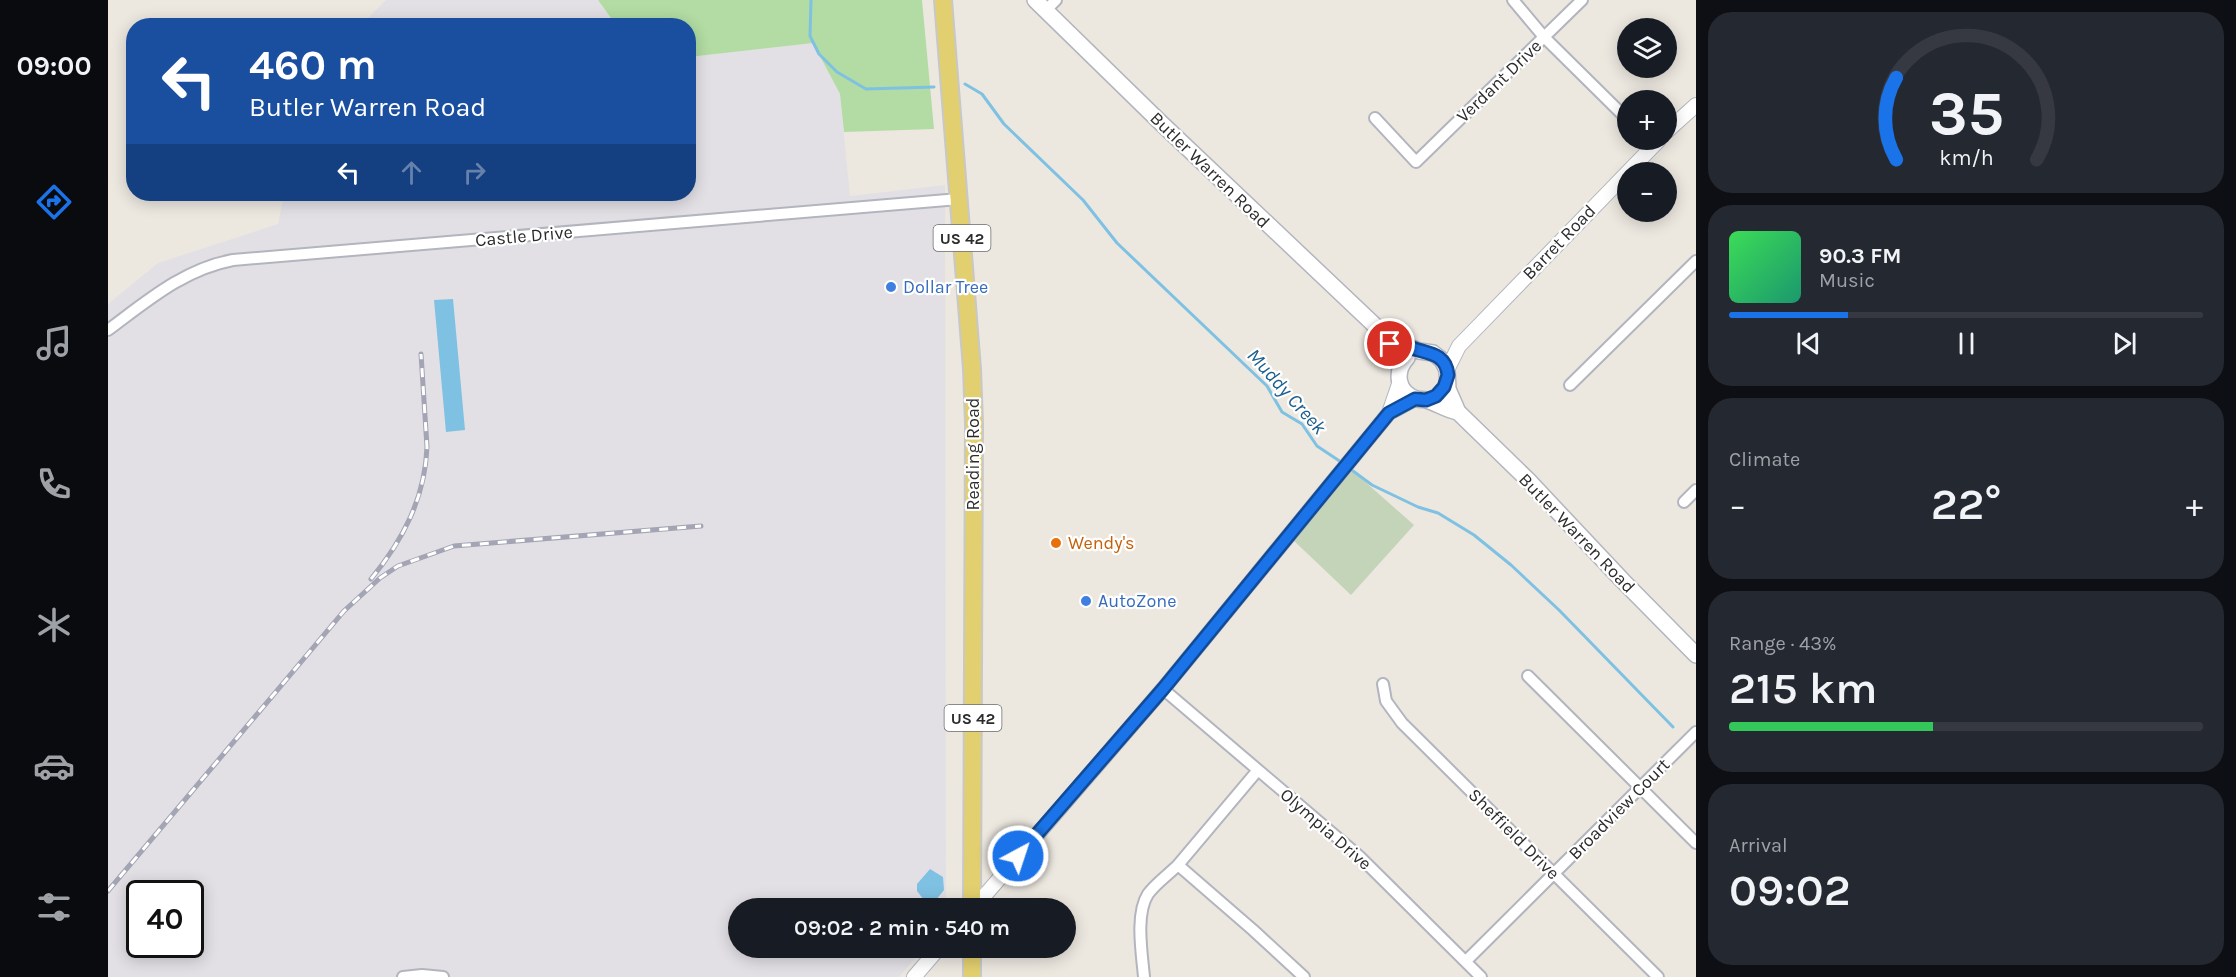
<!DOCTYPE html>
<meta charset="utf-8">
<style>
:root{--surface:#171b24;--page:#242831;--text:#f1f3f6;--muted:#9ea1a6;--line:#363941;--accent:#1a73e8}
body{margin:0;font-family:Karla,sans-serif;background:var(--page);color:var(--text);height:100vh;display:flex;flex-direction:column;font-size:22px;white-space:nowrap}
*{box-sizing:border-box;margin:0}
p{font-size:20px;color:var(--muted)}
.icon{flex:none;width:33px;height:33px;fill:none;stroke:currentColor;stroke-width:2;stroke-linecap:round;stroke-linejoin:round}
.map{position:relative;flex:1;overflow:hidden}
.sheet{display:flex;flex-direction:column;gap:12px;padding:12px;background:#0d0f14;width:540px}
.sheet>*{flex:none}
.top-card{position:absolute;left:18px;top:18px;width:570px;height:183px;border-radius:24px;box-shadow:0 3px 15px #0003;background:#1a4fa0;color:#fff;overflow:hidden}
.fabs{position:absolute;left:1509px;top:18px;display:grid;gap:12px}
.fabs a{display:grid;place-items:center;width:60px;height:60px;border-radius:50%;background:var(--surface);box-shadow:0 3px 15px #0003;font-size:30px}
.speed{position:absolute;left:18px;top:880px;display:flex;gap:12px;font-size:30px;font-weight:700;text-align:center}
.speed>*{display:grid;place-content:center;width:78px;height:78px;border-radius:50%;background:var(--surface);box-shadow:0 3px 15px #0003;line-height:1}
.speed .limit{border:3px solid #111;border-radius:9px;background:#fff;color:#111}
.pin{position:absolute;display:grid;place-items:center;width:51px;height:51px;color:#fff;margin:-26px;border:3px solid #fff;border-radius:50%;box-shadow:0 2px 6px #0007}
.me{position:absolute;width:66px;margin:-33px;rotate:40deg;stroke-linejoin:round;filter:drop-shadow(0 0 4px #0008)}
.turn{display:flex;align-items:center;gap:21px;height:126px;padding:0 24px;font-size:27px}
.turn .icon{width:78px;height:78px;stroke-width:2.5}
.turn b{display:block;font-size:42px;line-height:51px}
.lanes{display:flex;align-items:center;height:57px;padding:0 24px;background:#0003;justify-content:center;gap:30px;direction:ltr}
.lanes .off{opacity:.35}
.big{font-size:45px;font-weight:600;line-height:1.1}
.sheet .card{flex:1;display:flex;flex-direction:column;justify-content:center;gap:9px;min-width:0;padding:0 21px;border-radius:24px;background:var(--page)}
.sheet .dial{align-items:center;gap:0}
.dial svg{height:156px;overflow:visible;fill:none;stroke:var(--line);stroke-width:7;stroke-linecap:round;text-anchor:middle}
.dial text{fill:var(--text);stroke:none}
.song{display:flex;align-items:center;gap:18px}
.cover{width:72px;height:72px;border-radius:9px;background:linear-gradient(135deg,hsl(130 70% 55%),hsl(160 70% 35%))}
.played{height:6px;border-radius:3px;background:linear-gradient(90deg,var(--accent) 25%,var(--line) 25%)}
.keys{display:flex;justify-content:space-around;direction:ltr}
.heat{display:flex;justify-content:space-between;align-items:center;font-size:33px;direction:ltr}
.charge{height:9px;border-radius:4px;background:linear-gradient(90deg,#34c759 43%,var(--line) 0)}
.trip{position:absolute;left:620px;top:898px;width:348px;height:60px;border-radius:30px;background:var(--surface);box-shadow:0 3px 15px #0003;font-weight:600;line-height:60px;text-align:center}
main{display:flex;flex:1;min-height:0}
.tab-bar{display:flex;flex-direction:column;width:108px;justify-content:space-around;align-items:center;background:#090b0e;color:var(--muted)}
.tab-bar .icon{width:42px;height:42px}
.tab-bar .current{color:var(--accent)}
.tab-bar b{font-size:27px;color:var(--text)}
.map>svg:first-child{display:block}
</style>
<main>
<nav class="tab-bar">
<b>09:00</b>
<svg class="icon current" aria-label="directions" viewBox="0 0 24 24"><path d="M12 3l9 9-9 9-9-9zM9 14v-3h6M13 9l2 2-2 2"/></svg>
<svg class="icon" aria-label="music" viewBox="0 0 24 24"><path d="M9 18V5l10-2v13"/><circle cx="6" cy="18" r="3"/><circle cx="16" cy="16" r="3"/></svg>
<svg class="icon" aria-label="phone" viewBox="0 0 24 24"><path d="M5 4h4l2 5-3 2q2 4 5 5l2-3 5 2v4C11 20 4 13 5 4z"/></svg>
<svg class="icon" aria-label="climate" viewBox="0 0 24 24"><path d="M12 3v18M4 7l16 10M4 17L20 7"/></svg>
<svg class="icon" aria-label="car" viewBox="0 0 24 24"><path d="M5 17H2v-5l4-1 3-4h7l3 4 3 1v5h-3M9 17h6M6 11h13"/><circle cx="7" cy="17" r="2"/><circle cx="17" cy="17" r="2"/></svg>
<svg class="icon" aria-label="filters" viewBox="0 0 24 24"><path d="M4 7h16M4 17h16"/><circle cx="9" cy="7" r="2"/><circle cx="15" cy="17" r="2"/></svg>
</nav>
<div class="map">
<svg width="1588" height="977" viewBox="0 0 1588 977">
<rect width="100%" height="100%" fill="#ece8e0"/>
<path fill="#e2e0e5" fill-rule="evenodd" d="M 278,0 L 490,0 L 508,25 L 252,26 Z
M 705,43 L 732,94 L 742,196 L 837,185 L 838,909 L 630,909 L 630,948 L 816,948 L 791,977 L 0,977 L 0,304 L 50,263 L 170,224 L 176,194 L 580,194 L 581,57 ZM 32,894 L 82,894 L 82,945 L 32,945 Z"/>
<path fill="#b2dca3" d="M 490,0 L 814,0 L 826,129 L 736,132 L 732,94 L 705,43 L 581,57 L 580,26 L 508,25 Z"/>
<path fill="#c4d4b9" d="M 1238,465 L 1306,525 L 1243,595 L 1184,539 Z"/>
<path fill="#7fc1e2" d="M 345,299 L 357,430 L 338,432 L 326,300 Z
M 822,869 L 835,877 L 836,890 L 828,900 L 816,900 L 809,891 L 809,884 Z"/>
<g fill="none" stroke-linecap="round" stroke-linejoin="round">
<path stroke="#7fc1e2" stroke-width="3" d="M 703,0 L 702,36 L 711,54 L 729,72 L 758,89 L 826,87
M 857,84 L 874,94 L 896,124 L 975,200 L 1009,243 L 1159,386 L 1174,412 L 1194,424 L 1209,446 L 1236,464
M 1241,468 L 1264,485 L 1310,507 L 1330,513 L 1366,535 L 1403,565 L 1451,610 L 1565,727"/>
<g stroke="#b3b5be" stroke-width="14">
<path id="minor" d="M 1405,0 L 1436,37 L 1520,120
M 938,10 L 948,0
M 1267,118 L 1308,162 L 1474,0
M 0,330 C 39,301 76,269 125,260 L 851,199
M 1462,385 L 1588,261
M 1576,502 L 1588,490
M 1420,676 L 1588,843
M 1275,684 L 1278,701 L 1294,723 L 1550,977
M 1055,689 L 1251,856 L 1373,977
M 1150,770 L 1070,865 L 1145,930 L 1196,977
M 1358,961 L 1588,732
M 295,977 L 314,975 L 335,977
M 1036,977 C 1034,954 1027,914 1040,894 C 1048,883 1060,875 1070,865"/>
</g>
<g stroke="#b3b5be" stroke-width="16">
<path id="tertiary" d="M 1558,132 L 1588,105
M 1339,370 L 1351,346 L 1551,140
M 1281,413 L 1291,384
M 865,909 L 1055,689 L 1281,413 L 1307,399
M 806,977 L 831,948"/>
</g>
<g stroke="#b3b5be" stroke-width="18">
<path id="secondary" d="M 927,0 L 1052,122 L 1279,337 L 1293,365
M 1279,337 L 1311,351 L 1325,353 L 1334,360 L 1339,370 L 1340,389 L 1350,412 L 1420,480 L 1515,581 L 1588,655
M 1299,358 C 1286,372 1289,393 1309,399 C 1312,400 1315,399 1318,400 C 1329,403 1338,410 1350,412"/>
</g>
<g stroke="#c8c8c8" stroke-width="20">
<path id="primary" d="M 835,0 L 864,369 L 866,424 L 864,909
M 864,977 L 864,948"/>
</g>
<use href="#minor" stroke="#fff" stroke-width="10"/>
<use href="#tertiary" stroke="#fff" stroke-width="14"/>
<use href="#secondary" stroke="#fff" stroke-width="15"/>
<use href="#primary" stroke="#e2cf6f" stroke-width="16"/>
<g stroke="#a3a4b4" stroke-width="5">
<path id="rail" d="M 263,579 C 295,540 317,498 319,447 L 313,354
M 0,891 L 236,611 L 272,578 L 290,566 L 346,546 L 593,526"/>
</g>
<use href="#rail" stroke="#fff" stroke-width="3" stroke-dasharray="9" stroke-linecap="butt"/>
</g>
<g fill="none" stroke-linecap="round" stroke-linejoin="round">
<g stroke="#114b97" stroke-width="15">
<path id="route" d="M 910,856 L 1055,689 L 1281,413 L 1307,399 L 1318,400 L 1328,396 L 1336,387 L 1340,375 C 1338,356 1325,354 1310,350 C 1299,347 1290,340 1279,337 L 1282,344"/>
</g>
<use href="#route" stroke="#1a73e8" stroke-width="10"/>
</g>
<g fill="#3f7fe0" stroke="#fff" stroke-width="2">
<circle cx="783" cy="287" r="6"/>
<circle cx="978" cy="601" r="6"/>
</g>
<circle fill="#e8710a" stroke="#fff" stroke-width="2" cx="948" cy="543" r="6"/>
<g text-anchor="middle" stroke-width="4.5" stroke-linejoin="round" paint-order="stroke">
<g fill="#fff" stroke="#6b6b6b" stroke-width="1.5">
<rect x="825.5" y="225" width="57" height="26" rx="4.5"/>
<rect x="836.5" y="705" width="57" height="26" rx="4.5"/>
</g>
<g font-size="16" font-weight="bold" fill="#2c2c2c">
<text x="854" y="244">US 42</text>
<text x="865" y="724">US 42</text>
</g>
<g font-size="18" fill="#2c2c2c" stroke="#fff">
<text transform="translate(1391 81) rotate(-44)" y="6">Verdant Drive</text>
<text transform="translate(1102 170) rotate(44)" y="6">Butler Warren Road</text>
<text transform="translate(416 236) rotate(-5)" y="6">Castle Drive</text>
<text transform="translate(1451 242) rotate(-46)" y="6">Barret Road</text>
<text transform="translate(865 454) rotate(-90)" y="6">Reading Road</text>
<text transform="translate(1469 533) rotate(46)" y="6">Butler Warren Road</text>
<text transform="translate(1511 809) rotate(-45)" y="6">Broadview Court</text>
<text transform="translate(1218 829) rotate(41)" y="6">Olympia Drive</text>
<text transform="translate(1406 834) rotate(45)" y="6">Sheffield Drive</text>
</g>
<g font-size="18" fill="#366cbe" stroke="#fff" text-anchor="start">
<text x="795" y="293">Dollar Tree</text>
<text x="990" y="607">AutoZone</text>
</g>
<g font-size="18" fill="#c56008" stroke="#fff" text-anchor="start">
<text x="960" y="549">Wendy's</text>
</g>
<g font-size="20" font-style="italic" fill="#1d608f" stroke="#fff">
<text transform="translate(1179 391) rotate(48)" y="7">Muddy Creek</text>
</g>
</g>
</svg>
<div class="fabs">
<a><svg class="icon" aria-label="layers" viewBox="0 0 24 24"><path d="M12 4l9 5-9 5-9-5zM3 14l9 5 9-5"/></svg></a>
<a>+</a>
<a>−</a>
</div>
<div class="speed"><div class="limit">40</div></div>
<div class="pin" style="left:1282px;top:344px;background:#d93025"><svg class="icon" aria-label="arrive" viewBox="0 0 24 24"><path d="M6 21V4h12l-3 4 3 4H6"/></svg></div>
<svg class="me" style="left:910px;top:856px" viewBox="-20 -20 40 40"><circle r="17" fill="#1a73e8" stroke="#fff" stroke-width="3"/><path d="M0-11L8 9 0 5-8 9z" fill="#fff"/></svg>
<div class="trip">09:02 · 2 min · 540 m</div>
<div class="top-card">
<div class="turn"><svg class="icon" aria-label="left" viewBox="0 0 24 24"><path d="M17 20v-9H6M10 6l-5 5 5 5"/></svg><div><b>460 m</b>Butler Warren Road</div></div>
<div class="lanes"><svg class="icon" aria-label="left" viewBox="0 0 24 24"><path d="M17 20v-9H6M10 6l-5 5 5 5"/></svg><svg class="icon off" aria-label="ahead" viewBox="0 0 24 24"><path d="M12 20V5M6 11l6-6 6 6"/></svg><svg class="icon off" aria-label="right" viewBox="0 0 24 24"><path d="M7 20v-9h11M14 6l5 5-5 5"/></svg></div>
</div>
</div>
<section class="sheet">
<div class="card dial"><svg viewBox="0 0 100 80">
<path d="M14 69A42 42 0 1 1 86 69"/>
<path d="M14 69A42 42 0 0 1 14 27" stroke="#1a73e8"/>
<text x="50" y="56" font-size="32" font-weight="700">35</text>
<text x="50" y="72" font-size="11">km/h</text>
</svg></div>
<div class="card">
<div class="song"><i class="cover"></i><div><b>90.3 FM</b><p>Music</p></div></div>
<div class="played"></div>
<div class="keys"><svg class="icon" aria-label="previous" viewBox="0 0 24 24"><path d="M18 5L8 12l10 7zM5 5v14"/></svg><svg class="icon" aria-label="pause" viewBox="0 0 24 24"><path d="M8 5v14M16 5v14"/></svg><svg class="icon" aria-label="next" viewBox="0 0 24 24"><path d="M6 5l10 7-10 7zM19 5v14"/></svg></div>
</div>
<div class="card"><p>Climate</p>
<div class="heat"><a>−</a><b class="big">22°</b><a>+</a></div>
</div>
<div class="card"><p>Range · 43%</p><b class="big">215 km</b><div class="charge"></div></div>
<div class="card"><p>Arrival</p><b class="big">09:02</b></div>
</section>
</main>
